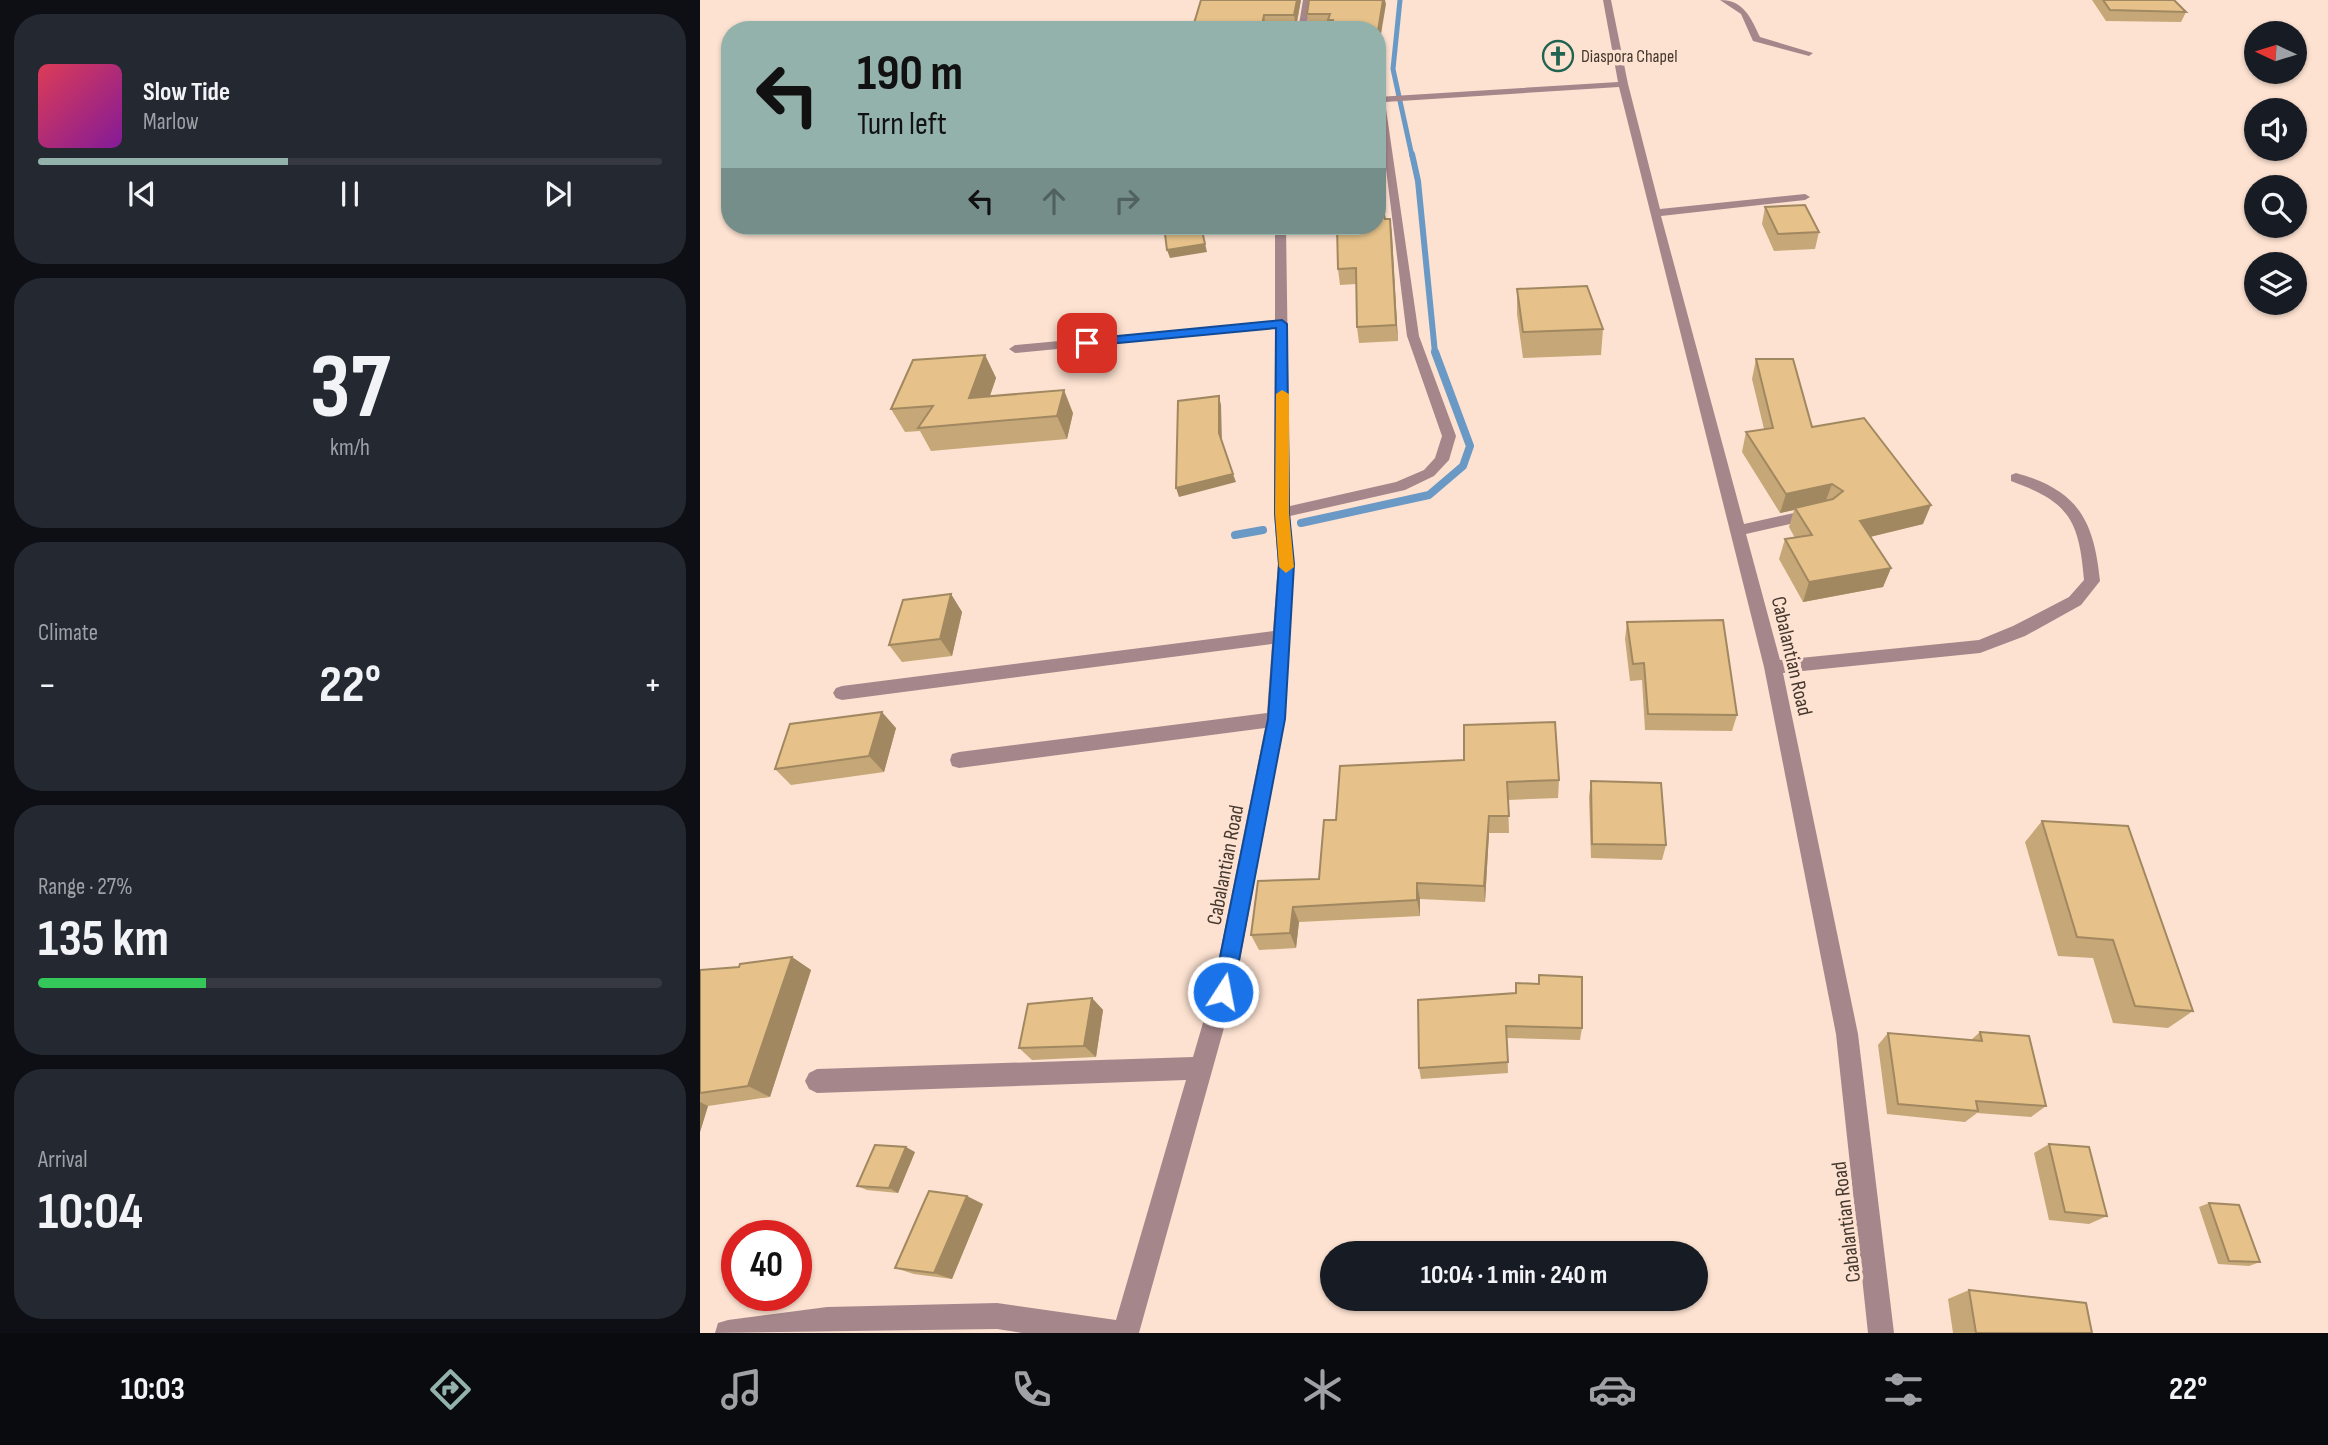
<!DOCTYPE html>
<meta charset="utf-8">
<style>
:root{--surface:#171b24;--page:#242831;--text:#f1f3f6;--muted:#9ea1a6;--line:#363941;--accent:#93b2ac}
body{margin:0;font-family:"Sofia Sans Condensed",sans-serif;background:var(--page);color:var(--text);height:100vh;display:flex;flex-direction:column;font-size:26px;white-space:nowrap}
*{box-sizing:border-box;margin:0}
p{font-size:23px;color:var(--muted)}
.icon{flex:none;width:38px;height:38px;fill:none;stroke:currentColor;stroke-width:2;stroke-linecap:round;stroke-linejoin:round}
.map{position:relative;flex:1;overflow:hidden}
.details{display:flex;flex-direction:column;gap:14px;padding:14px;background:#0d0f14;width:700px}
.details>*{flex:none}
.banner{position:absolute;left:21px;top:21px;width:665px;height:214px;border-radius:28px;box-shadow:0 2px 5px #0004;background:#93b2ac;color:#111;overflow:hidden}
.needle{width:46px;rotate:274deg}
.buttons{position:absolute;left:1544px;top:21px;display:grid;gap:14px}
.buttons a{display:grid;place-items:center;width:63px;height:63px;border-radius:50%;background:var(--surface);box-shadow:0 2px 5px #0004;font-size:35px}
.speed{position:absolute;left:21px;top:1220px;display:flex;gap:14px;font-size:35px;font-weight:700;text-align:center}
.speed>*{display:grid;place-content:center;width:91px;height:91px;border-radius:50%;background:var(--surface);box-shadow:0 2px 5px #0004;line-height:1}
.speed .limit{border:10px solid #d22;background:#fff;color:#111}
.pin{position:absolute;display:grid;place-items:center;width:60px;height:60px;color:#fff;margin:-30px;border-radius:14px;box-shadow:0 4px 10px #0006}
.me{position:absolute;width:77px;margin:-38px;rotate:11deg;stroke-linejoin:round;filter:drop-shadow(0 0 5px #0008)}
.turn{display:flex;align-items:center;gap:24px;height:147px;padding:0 21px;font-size:32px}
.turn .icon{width:91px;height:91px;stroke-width:2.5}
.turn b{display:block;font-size:49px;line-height:60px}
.lanes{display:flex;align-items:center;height:66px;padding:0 21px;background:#0003;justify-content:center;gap:35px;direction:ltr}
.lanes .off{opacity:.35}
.big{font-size:52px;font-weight:700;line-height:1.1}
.details .card{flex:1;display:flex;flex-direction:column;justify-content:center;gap:10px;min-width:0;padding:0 24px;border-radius:28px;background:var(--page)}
.details .dial{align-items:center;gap:0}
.dial b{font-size:91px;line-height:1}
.song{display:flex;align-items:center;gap:21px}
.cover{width:84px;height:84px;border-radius:10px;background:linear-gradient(135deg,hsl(350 70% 55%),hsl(290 70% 35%))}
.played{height:7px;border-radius:4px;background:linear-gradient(90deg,var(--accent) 40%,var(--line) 40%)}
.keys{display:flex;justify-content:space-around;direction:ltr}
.heat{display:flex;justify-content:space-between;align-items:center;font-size:38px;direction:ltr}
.charge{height:10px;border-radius:5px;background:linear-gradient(90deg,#34c759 27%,var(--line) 0)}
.trip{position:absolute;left:620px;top:1241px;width:388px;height:70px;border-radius:35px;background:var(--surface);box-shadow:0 2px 5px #0004;font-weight:700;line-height:70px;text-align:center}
.tab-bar{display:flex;height:112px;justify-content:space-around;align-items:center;background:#090b0e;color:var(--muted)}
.tab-bar .icon{width:49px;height:49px}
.tab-bar .current{color:var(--accent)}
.tab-bar b{font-size:32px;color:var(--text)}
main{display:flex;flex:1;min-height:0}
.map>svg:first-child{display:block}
</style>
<main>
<section class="details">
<div class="card">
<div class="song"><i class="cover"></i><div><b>Slow Tide</b><p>Marlow</p></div></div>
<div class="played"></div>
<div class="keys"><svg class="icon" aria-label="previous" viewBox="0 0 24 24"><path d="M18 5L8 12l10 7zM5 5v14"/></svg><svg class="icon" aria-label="pause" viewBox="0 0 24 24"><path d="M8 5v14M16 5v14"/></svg><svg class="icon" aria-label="next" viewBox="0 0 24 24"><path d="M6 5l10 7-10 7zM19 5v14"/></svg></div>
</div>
<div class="card dial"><b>37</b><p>km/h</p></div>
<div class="card"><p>Climate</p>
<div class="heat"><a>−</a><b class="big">22°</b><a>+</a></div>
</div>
<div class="card"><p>Range · 27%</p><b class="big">135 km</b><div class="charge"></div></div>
<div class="card"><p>Arrival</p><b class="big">10:04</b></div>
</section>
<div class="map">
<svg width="1628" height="1333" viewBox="0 0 1628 1333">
<rect width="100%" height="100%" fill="#fde2d1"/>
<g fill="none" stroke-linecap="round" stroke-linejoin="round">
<path stroke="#6a99c5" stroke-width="5" d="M 700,0 L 693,69 L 712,156"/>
<path stroke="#6a99c5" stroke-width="6" d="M 712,154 L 718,181 L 735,353"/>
<path stroke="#6a99c5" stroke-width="8" d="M 601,523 L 729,495 L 763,466 L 770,446 L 735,352
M 535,535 L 563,530"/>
<path fill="#a5878b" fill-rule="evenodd" d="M 603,0 L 611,0 L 606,30 L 598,30 Z
M 903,0 L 911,0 L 928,84 L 960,209 L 1105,194 L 1110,197 L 1105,200 L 961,216 L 1044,524 L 1112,509 L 1120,514 L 1112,519 L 1046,534 L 1080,660 L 1279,640 L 1313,626 L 1369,597 L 1384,580 C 1379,518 1368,502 1311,481 L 1311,475 L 1316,473 C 1377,490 1394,519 1400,581 L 1381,605 L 1325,636 L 1280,653 L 1083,673 L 1158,1034 L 1194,1333 L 1168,1333 L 1136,1034 L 1064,667 L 919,87 L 685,102 L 719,336 L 756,436 L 749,460 L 734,476 L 705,490 L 590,516 L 594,564 L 585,719 L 534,992 L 439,1333 L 322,1333 L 297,1329 L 15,1333 L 18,1323 L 28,1320 L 127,1307 L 297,1303 L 416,1320 L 486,1080 L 117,1093 L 109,1089 L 105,1081 L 109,1073 L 117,1069 L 493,1057 L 512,992 L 565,728 L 259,768 L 252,766 L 250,760 L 252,754 L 259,752 L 567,713 L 572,644 L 142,700 L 136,698 L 133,693 L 136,688 L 142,686 L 573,631 L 578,564 L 574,513 L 575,328 L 315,353 L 309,349 L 315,345 L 575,321 L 575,226 L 586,226 L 590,506 L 696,482 L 724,470 L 735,458 L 742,436 L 707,336 L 677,97 L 918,82 Z
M 1020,0 C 1044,0 1051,18 1060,37 L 1113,53 L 1109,56 L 1053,41 L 1041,14 Z"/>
</g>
<path fill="#c6a777" d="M 501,0 L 601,0 L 596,27 L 566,27 L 566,30 L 492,30 Z
M 609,0 L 685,0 L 678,52 L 677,52 L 677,30 L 629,30 L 629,27 L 609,27 L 607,14 Z
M 1392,0 L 1474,0 L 1486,12 L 1481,22 L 1406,21 Z
M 1065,207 L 1119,232 L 1115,249 L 1074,251 L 1062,224 Z
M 685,219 L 690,219 L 698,341 L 659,343 L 657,327 L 656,284 L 640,285 L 638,269 Z
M 817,289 L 903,329 L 901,355 L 823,358 L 817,314 Z
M 285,355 L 296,378 L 290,396 L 373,413 L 367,439 L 231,451 L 220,431 L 205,432 L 191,409 Z
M 1056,359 L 1112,427 L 1223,524 L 1170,537 L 1191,568 L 1183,587 L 1103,602 L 1079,559 L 1085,539 L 1095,538 L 1089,527 L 1094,510 L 1080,513 L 1042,452 L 1046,432 L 1064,429 L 1052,379 Z
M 251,594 L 262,612 L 252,656 L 202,662 L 189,645 Z
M 927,622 L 1037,715 L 1032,731 L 945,730 L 942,680 L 930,681 L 925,639 Z
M 196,728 L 184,772 L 91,785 L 75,769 Z
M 640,766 L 859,780 L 858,798 L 808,800 L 809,833 L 789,833 L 785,902 L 720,899 L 720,916 L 599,922 L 596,948 L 559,950 L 551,935 L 619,879 L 636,820 Z
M 891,781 L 966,845 L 962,860 L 891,858 L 889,797 Z
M 1342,821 L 1493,1011 L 1468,1028 L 1413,1023 L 1393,958 L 1358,956 L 1325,842 Z
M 92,957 L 111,970 L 70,1097 L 8,1106 L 0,1132 L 0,970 L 39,967 Z
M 392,998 L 403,1010 L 396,1057 L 332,1060 L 319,1048 Z
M 718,1000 L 882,1028 L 880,1040 L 807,1038 L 808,1073 L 721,1079 L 719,1068 Z
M 1280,1032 L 1346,1106 L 1331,1117 L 1277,1113 L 1265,1122 L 1187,1114 L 1178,1045 L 1188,1033 L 1271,1040 Z
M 1349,1144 L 1407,1216 L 1389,1224 L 1349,1220 L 1334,1153 Z
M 215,1152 L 198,1193 L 167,1190 L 157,1186 Z
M 1509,1203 L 1560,1262 L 1549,1266 L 1518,1264 L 1499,1207 Z
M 283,1204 L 252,1279 L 214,1274 L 195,1268 Z
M 1269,1290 L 1392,1333 L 1253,1333 L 1248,1299 Z"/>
<path fill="#a18861" d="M 597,0 L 601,0 L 596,27 L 594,15 Z
M 683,0 L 685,0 L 686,4 L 678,52 L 677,37 Z
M 564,15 L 566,30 L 561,30 Z
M 690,219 L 692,234 L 698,341 L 696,325 Z
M 501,226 L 507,252 L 470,258 L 467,250 Z
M 285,355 L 296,378 L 281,421 L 269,398 Z
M 364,390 L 373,413 L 367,439 L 357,416 Z
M 519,396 L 521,405 L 522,442 L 519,433 Z
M 533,474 L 536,482 L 479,497 L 476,488 Z
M 1132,484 L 1125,503 L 1095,508 L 1094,510 L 1080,513 L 1086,494 Z
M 1231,505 L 1223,524 L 1153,541 L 1160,521 Z
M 1191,568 L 1183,587 L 1103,602 L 1109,582 Z
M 251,594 L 262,612 L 252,656 L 240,639 Z
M 182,712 L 196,728 L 184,772 L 169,756 Z
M 789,816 L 789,833 L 785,902 L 784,886 Z
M 717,883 L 720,899 L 720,916 L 717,900 Z
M 593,907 L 599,922 L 596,948 L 590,933 Z
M 92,957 L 111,970 L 70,1097 L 48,1086 Z
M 392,998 L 403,1010 L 396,1057 L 384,1046 Z
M 0,1102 L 8,1106 L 0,1132 Z
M 206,1147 L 215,1152 L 198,1193 L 189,1188 Z
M 267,1196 L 283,1204 L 252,1279 L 234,1273 Z"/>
<path fill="#e6c28a" stroke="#a18861" stroke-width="2" d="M 501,0 L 597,0 L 594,15 L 564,15 L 561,30 L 492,30 Z
M 609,0 L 683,0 L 677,37 L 677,30 L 632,30 L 633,20 L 628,20 L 630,14 L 607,14 Z
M 1403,0 L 1474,0 L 1486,12 L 1410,10 Z
M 677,186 L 685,219 L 690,219 L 696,325 L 657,327 L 656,268 L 638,269 L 637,226 L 677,226 Z
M 1105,205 L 1119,232 L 1078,234 L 1065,207 Z
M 464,226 L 501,226 L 505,244 L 467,250 Z
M 887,286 L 903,329 L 823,332 L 817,289 Z
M 285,355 L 269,398 L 364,390 L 357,416 L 218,428 L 233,406 L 191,409 L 213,360 Z
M 1056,359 L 1093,359 L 1112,427 L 1164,418 L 1231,505 L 1160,521 L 1191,568 L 1109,582 L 1085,539 L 1112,535 L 1095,508 L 1133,499 L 1143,491 L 1132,484 L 1086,494 L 1046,432 L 1073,428 Z
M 519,396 L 519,433 L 533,474 L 476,488 L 478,401 Z
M 251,594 L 240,639 L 189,645 L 203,600 Z
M 1023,620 L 1037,715 L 948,714 L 944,663 L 933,664 L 927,622 Z
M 182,712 L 169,756 L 75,769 L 90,724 Z
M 855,722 L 859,780 L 807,782 L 809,816 L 789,816 L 784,886 L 717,883 L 717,900 L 593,907 L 590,933 L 551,935 L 558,881 L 619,879 L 624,820 L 636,820 L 640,766 L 764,760 L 764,725 Z
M 891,781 L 961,783 L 966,845 L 892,844 Z
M 1342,821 L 1428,826 L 1493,1011 L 1435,1006 L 1413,940 L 1377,937 Z
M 92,957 L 48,1086 L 0,1093 L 0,970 L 39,967 L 40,964 Z
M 839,975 L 882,977 L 882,1028 L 806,1026 L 808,1062 L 719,1068 L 718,1000 L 816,993 L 816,983 L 839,984 Z
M 392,998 L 384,1046 L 319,1048 L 328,1004 Z
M 1280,1032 L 1329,1036 L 1346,1106 L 1276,1101 L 1278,1111 L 1198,1104 L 1188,1033 L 1282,1041 Z
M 1349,1144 L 1389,1147 L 1407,1216 L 1365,1212 Z
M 175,1145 L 206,1147 L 189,1188 L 157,1186 Z
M 229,1191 L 267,1196 L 234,1273 L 195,1268 Z
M 1509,1203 L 1539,1205 L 1560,1262 L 1529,1261 Z
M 1269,1290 L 1386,1303 L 1392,1333 L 1276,1333 Z"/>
<path fill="#1a73e8" stroke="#114b97" stroke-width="2" d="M 582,320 L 587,324 L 589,513 L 594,564 L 585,719 L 533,992 L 531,999 L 523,1002 L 516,999 L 513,992 L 568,719 L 579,564 L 575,513 L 576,328 L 387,346 L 381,343 L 387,339 Z"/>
<path fill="#f59e0b" d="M 582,390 L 589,394 L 589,513 L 594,567 L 586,573 L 579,567 L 575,513 L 576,394 Z"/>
<defs>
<g id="church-ring" transform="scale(1.575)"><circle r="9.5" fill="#fde2d1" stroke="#216351" stroke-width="1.5"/><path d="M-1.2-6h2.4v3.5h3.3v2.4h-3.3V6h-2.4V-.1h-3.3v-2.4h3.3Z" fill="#216351"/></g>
</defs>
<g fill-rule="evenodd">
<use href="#church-ring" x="858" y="56"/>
</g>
<g text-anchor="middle" stroke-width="7" stroke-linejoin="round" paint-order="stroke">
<g font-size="18" fill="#45382f" stroke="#fde2d1" text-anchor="start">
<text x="881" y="62">Diaspora Chapel</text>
</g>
<g font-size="21" fill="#45382f" stroke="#fde2d1">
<text transform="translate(1092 656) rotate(77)" y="7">Cabalantian Road</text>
<text transform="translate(525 865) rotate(-79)" y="7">Cabalantian Road</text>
<text transform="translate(1146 1222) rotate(-97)" y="7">Cabalantian Road</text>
</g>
</g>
</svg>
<div class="buttons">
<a><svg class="needle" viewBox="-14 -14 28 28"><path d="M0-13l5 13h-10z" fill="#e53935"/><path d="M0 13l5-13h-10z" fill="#9ea1a6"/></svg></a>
<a><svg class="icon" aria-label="sound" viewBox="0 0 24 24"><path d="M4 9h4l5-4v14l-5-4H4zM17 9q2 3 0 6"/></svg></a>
<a><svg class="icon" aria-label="search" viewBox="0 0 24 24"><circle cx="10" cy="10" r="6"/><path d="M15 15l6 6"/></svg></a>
<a><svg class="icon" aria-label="layers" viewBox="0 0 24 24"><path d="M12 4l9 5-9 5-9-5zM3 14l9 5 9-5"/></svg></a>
</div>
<div class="speed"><div class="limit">40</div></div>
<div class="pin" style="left:387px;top:343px;background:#d93025"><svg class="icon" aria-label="arrive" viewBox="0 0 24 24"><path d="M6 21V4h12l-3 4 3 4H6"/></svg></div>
<svg class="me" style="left:523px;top:992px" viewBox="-20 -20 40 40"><circle r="17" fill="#1a73e8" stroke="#fff" stroke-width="3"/><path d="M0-11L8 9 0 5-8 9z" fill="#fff"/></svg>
<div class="trip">10:04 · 1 min · 240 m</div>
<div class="banner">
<div class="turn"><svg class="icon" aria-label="left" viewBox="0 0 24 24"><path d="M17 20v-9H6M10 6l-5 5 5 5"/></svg><div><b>190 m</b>Turn left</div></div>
<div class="lanes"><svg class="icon" aria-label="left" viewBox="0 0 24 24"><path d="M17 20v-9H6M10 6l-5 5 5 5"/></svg><svg class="icon off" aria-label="ahead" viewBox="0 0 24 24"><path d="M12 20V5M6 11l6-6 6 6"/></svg><svg class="icon off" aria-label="right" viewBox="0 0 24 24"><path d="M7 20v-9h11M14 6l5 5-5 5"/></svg></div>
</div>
</div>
</main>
<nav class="tab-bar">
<b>10:03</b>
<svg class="icon current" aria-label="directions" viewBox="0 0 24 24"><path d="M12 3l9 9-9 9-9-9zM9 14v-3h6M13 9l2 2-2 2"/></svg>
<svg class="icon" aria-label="music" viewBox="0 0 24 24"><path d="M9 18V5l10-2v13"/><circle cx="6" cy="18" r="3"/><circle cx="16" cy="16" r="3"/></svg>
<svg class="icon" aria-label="phone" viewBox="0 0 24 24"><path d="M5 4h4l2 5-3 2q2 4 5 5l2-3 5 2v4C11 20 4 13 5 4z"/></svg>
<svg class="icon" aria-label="climate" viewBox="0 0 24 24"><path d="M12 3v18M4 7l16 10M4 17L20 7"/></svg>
<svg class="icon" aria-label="car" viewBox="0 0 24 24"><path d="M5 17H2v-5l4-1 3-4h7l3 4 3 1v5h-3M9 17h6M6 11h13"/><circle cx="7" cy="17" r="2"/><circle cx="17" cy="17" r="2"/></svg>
<svg class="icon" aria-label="filters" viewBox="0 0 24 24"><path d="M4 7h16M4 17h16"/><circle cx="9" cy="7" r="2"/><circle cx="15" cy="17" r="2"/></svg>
<b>22°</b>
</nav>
